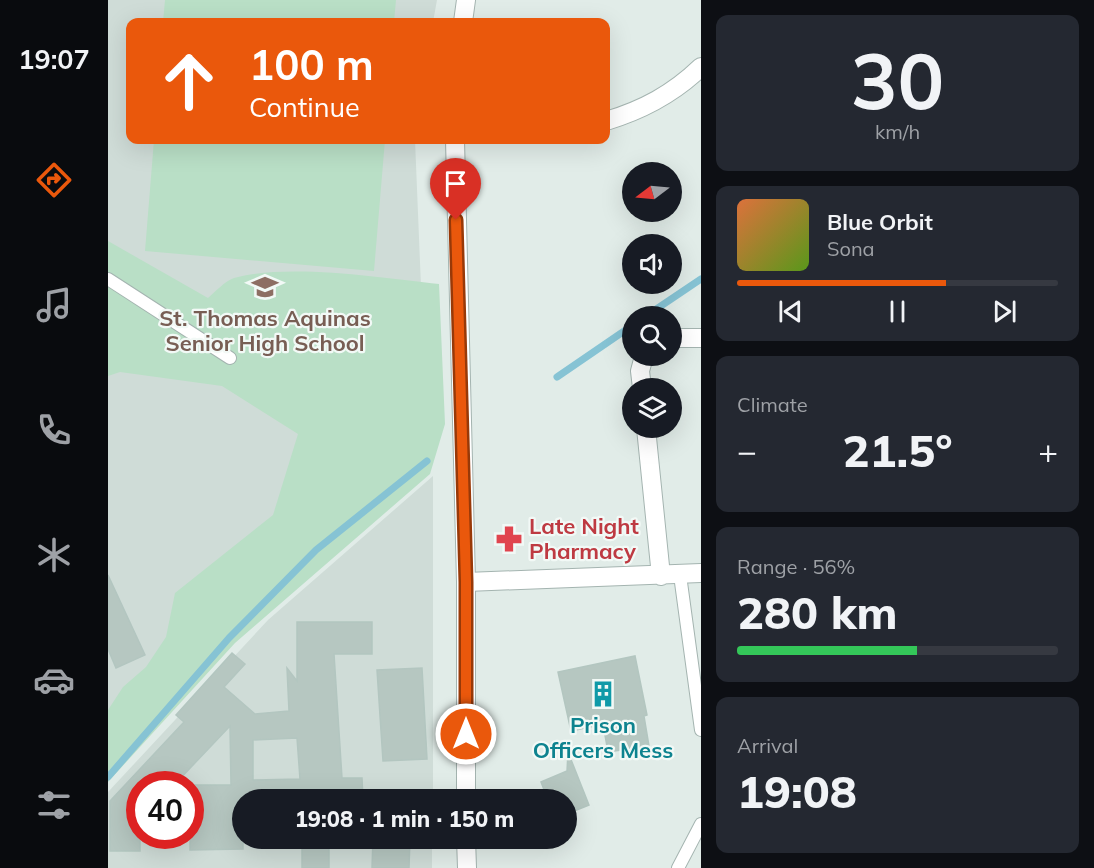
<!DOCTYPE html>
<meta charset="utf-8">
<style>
:root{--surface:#171b24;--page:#242831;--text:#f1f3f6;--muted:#9ea1a6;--line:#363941;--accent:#ea580c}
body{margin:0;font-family:Mulish,sans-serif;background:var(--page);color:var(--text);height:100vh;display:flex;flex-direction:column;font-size:22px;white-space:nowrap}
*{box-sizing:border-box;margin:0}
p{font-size:20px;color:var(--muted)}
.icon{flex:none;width:33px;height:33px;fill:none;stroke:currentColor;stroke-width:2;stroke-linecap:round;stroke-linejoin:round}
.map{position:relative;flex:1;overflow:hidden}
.details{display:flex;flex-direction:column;gap:15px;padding:15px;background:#0d0f14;width:393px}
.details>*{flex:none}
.top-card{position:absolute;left:18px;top:18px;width:484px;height:126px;border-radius:12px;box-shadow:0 6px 24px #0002;background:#ea580c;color:#fff;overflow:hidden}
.needle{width:39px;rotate:254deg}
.tools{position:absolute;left:514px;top:162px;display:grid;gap:12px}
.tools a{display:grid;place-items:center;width:60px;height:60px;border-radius:50%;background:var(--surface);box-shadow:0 6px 24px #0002;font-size:30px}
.speed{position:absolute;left:18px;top:771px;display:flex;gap:12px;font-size:30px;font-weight:700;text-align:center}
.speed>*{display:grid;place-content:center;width:78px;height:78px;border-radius:50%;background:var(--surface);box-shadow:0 6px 24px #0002;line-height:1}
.speed .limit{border:9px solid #d22;background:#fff;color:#111}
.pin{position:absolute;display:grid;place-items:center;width:51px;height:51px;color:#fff;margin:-62px -26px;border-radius:50% 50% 50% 0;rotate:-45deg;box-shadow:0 0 6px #0007}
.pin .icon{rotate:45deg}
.me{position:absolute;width:66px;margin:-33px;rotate:0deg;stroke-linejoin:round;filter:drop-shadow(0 0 4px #0008)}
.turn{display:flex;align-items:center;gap:21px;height:126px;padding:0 24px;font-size:27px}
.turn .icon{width:78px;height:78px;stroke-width:2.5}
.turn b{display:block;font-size:42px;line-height:51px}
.big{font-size:45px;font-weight:800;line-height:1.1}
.details .tile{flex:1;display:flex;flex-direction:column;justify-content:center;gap:9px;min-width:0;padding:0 21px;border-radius:12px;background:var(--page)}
.details .dial{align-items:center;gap:0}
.dial b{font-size:78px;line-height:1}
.song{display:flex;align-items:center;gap:18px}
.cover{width:72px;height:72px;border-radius:9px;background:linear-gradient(135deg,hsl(20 70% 55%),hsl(90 70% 35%))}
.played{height:6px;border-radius:3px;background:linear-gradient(90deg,var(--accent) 65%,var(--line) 65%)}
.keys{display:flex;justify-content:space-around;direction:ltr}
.heat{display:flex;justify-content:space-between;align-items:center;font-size:33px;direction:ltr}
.charge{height:9px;border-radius:4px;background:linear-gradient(90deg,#34c759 56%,var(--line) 0)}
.trip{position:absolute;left:124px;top:789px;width:345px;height:60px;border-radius:30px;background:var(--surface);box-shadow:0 6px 24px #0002;font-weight:800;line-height:60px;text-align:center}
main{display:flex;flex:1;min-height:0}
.dock{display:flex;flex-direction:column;width:108px;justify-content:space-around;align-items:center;background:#090b0e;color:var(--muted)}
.dock .icon{width:42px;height:42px}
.dock .active{color:var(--accent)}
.dock b{font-size:27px;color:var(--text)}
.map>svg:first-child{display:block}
</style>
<main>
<nav class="dock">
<b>19:07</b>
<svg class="icon active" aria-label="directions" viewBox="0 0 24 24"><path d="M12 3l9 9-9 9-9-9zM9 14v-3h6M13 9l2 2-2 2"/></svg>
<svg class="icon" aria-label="music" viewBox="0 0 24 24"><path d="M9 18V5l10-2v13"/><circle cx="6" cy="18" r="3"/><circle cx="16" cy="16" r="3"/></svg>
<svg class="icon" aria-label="phone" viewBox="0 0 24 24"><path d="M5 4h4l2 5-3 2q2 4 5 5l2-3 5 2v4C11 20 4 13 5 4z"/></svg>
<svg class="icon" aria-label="climate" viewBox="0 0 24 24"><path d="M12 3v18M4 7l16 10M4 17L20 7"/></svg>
<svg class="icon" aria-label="car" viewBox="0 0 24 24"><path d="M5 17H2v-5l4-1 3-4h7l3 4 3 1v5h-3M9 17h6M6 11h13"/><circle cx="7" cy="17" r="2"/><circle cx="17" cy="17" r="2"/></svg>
<svg class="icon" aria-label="filters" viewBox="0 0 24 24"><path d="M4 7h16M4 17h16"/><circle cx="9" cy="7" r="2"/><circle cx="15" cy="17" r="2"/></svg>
</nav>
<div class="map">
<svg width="593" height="868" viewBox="0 0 593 868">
<rect width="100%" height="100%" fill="#e1ece8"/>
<path fill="#cfdcd7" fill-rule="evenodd" d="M 0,0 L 329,0 L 325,22 L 22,22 L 22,140 L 307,140 L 319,434 L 0,733 Z
M 325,476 L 325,799 L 135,800 L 135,838 L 324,839 L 324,868 L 0,868 L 0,792 L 160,620 ZM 32,784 L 82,784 L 82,836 L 32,836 Z"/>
<path fill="#b9dfc6" d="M 57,0 L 288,0 L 286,22 L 55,22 Z
M 46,140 L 277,140 L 266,271 L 37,251 Z
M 0,241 L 100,298 C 107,292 117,281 126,278 C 181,263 274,278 331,284 L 337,424 L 322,474 L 127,643 L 0,782 L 0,710 L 15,687 L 38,667 L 58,637 L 67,593 L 165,515 L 190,434 L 114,386 L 12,372 L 0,376 Z"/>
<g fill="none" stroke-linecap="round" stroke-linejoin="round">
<path stroke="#86c3d4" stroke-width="7" d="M 538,316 L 593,279
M 449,377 L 525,325
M 0,777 L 121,638 L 208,550 L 319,461"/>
</g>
<path fill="#b6c7c1" stroke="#b3c6c0" stroke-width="1.5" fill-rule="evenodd" d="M 0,575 L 37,655 L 8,668 L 0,649 Z
M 189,622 L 264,622 L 264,654 L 226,654 L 234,778 L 254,778 L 255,800 L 135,800 L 135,849 L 82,850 L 82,785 L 123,785 L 122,726 L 67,784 L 32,784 L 32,851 L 2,851 L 2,801 L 76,722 L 68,715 L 124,653 L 137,664 L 116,687 L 147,714 L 181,711 L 179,668 L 189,681 ZM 189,738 L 192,779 L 145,780 L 145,740 Z
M 527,656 L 539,715 L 536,716 L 541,746 L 500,752 L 495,724 L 463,731 L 450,672 Z
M 314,668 L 319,759 L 275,761 L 269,670 Z
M 460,752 L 481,805 L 459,814 L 459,800 L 440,800 L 433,782 L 459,771 Z
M 194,838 L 221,838 L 221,868 L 194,868 Z
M 265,838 L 302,838 L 301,868 L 264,868 Z"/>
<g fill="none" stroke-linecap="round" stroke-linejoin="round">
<g stroke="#a4b4b0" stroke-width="14">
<path id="service" d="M 0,279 L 122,358
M 572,575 L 593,730
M 570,868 L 593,824"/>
</g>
<g stroke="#a4b4b0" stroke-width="20">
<path id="minor" d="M 498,121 C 535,110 565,94 593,67
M 564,338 L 593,338
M 534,388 L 532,371 L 536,356
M 538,428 L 553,576
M 358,582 L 593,573"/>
</g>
<g stroke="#a4b4b0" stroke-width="20">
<path id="tertiary" d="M 355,22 L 358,0
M 347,140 L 358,582 L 358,800
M 358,838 L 359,868"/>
</g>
<use href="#service" stroke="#fff" stroke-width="12"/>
<use href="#minor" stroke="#fff" stroke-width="18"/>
<use href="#tertiary" stroke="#fff" stroke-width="18"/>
</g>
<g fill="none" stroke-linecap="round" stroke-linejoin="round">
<g stroke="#983908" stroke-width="15">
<path id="route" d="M 348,220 L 358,582 L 358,734"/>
</g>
<use href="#route" stroke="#ea580c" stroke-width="10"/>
</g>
<defs>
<g id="school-bare" transform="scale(2.07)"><path d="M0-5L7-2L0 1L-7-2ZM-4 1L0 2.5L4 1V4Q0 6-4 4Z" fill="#8d6e63" stroke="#f2f9f6" stroke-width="2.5" paint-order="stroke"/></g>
<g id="pharmacy-bare" transform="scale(2.07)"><path d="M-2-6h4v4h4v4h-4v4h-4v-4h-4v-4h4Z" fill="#e0444e" stroke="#f2f9f6" stroke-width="2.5" paint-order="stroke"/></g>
<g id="building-bare" transform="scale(2.07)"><path d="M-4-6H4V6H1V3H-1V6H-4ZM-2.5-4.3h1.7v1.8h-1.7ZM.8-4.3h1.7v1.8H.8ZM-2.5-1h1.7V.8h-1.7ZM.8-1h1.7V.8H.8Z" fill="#0f9aa8" stroke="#f2f9f6" stroke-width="2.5" paint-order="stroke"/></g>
</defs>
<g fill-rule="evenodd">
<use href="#school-bare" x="157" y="287"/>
<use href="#pharmacy-bare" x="401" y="539"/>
<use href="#building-bare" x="495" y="694"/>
</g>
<g text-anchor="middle" stroke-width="4.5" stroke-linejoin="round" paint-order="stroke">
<g font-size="22" font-weight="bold" fill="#785e54" stroke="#f2f9f6">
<text x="157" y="326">St. Thomas Aquinas<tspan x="157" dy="25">Senior High School</tspan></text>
</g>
<g font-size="22" font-weight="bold" fill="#be3a42" stroke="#f2f9f6" text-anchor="start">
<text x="421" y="534">Late Night<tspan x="421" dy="25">Pharmacy</tspan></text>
</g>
<g font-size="22" font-weight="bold" fill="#0d838f" stroke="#f2f9f6">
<text x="495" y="733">Prison<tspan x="495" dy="25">Officers Mess</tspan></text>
</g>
</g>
</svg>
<div class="tools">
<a><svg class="needle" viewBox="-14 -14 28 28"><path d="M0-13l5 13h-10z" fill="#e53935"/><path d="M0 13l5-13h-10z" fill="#9ea1a6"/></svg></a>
<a><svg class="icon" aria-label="sound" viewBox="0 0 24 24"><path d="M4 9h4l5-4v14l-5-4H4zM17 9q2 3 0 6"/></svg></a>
<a><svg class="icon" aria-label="search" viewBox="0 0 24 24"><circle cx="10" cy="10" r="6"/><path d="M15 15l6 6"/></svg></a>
<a><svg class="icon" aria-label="layers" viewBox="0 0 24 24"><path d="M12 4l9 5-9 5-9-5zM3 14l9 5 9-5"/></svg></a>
</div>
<div class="speed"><div class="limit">40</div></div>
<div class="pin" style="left:348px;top:220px;background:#d93025"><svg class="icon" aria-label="arrive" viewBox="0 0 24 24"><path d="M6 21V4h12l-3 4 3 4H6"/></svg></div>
<svg class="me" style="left:358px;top:734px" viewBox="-20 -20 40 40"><circle r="17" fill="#ea580c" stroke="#fff" stroke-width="3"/><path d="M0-11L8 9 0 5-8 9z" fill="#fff"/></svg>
<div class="trip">19:08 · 1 min · 150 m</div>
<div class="top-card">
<div class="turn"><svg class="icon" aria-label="ahead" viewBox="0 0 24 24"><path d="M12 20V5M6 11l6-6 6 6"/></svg><div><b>100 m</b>Continue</div></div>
</div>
</div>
<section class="details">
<div class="tile dial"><b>30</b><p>km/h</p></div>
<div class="tile">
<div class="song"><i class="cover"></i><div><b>Blue Orbit</b><p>Sona</p></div></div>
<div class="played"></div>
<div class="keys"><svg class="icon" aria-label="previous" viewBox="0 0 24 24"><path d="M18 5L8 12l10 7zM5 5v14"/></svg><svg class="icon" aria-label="pause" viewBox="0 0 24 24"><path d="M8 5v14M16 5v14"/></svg><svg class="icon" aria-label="next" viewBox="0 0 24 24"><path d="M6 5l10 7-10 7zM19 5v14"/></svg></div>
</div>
<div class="tile"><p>Climate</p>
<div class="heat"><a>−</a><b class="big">21.5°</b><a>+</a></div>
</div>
<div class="tile"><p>Range · 56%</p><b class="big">280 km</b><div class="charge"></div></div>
<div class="tile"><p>Arrival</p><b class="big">19:08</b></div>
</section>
</main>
